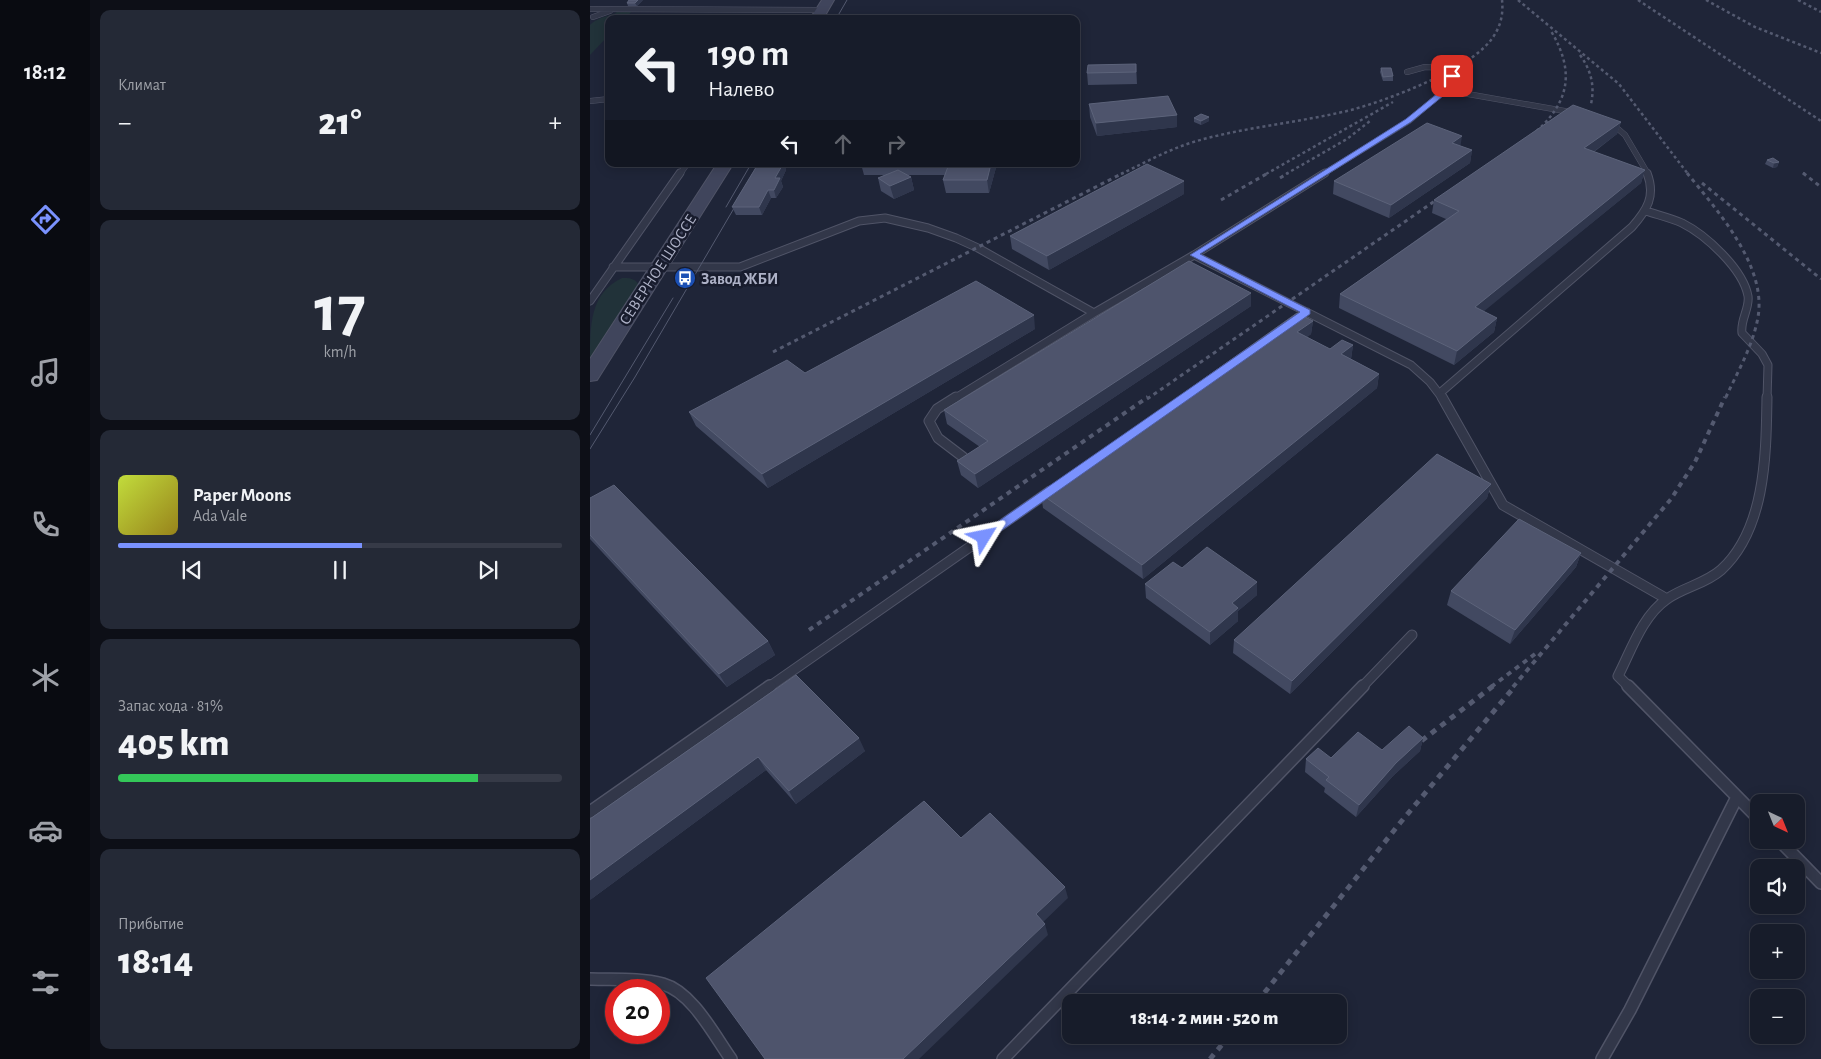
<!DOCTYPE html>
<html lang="ru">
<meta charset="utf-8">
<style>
:root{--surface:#171c2a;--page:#242936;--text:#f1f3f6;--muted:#9ea1a8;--line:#363a47;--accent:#7a92fe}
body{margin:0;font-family:"Alegreya Sans",sans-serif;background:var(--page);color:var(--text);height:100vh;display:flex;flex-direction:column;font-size:19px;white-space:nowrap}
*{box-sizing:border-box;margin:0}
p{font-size:16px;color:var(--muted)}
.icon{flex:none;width:28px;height:28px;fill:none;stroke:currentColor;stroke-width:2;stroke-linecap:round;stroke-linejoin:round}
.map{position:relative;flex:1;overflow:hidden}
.details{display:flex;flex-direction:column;gap:10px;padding:10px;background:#0d0f17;width:500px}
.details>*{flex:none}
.banner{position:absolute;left:15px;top:15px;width:475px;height:152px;border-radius:10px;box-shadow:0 2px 12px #0003,0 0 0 1px var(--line);background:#171c2a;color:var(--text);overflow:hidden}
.needle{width:32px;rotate:137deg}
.controls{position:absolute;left:1160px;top:794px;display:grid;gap:10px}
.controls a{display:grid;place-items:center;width:55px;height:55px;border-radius:10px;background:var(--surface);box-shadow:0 2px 12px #0003,0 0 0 1px var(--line);font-size:25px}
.speed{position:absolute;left:15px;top:979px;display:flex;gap:10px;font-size:25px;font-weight:700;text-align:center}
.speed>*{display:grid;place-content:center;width:65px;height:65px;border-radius:50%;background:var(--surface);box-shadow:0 2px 12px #0003,0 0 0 1px var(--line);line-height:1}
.speed .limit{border:8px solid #d22;background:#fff;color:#111}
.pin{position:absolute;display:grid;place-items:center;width:42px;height:42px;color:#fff;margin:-21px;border-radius:10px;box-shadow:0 2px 8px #0006}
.me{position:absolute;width:55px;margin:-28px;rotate:55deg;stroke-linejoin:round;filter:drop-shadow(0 0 4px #0008)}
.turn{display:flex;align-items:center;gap:18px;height:105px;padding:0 20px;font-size:22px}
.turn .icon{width:65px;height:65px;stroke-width:2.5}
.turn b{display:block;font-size:35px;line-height:42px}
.lanes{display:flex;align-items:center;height:48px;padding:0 20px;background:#0003;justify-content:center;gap:25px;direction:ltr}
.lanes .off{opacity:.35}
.big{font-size:38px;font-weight:800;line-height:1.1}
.details .card{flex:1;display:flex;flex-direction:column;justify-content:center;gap:8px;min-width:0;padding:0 18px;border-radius:10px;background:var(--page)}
.details .dial{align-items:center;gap:0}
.dial b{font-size:65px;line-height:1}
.song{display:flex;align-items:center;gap:15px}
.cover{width:60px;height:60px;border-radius:8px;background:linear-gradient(135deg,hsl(70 70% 55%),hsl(50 70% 35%))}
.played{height:5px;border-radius:2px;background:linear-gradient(90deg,var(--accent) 55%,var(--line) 55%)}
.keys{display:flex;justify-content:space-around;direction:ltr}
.heat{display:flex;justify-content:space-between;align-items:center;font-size:28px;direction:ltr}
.charge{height:8px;border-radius:4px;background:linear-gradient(90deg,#34c759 81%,var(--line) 0)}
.trip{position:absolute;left:472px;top:994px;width:285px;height:50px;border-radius:10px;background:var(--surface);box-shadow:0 2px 12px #0003,0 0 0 1px var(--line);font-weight:800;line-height:50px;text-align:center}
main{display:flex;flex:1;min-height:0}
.tab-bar{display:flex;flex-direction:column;width:90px;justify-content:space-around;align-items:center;background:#090b11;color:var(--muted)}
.tab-bar .icon{width:35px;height:35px}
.tab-bar .current{color:var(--accent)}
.tab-bar b{font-size:22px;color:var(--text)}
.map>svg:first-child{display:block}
</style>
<main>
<nav class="tab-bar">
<b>18:12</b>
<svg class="icon current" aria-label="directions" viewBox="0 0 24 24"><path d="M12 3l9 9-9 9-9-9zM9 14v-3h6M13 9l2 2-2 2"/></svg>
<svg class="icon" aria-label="music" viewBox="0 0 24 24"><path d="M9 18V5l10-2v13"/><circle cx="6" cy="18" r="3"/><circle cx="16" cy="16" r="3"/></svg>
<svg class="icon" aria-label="phone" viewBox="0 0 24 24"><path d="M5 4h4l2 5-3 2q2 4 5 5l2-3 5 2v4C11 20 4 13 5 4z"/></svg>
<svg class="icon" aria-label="climate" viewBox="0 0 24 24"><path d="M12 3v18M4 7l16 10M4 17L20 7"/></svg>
<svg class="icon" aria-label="car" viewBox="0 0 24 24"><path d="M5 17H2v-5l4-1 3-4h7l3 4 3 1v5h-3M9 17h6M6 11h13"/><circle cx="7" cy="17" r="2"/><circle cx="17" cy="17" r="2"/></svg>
<svg class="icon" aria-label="filters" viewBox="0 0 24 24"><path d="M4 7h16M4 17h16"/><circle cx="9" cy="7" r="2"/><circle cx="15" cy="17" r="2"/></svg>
</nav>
<section class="details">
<div class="card"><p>Климат</p>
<div class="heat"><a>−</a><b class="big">21°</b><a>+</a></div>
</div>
<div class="card dial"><b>17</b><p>km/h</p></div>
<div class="card">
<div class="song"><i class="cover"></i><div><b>Paper Moons</b><p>Ada Vale</p></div></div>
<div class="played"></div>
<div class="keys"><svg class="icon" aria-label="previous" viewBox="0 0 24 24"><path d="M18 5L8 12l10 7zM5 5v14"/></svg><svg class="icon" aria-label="pause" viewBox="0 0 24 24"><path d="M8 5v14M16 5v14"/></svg><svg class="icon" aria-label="next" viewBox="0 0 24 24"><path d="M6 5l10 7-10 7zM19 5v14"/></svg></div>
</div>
<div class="card"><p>Запас хода · 81%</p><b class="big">405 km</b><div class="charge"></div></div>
<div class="card"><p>Прибытие</p><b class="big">18:14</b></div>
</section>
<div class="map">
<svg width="1231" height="1059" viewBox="0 0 1231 1059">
<rect width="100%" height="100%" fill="#1f2538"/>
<path fill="#213239" d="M 28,11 L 42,11 L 35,19 L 19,19 L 19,35 L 0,55 L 0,25 C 12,14 21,18 28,11 Z
M 32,278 C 39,278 45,278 49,285 L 0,360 C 0,325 0,293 32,278 Z"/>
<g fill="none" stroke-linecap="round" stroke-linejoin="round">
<g stroke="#505467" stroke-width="6">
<path id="lane-far3" d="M 0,9 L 232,10
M 3,17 L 20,11
M 817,72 L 835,67 L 855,68 L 862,76 L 855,90
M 0,101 L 19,99
M 1020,122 L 1035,135 L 1058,174
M 90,174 L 97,164
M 733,174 L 819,121 L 855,90 L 986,113"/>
</g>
<g stroke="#505467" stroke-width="9">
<path id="lane-far2" d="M 1056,211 C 1068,215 1081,218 1092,223 C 1116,235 1153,269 1158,296 C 1160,308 1150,320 1152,333 L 1172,354 L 1178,365 L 1177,399
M 604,255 L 821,365 L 840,382 L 853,399
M 23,267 L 150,267 L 269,221 L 295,218 L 338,228 L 366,238 L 388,248 L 504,313 L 604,255 L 735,173
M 0,301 L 90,173
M 703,322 L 717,312
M 850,393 L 1042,227 C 1057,210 1066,196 1057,173
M 364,399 L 504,313"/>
</g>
<g stroke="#505467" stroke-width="11">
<path id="lane-far1" d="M 366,397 L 347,409 L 339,421 L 348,438 L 373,457
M 852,397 L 913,505 L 1077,599
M 179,687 L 460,491
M 772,687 L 822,635
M 1039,687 L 1028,676 C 1041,651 1052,616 1077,599 C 1094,587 1115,584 1131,570 C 1176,529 1176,454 1177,397"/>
</g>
<g stroke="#505467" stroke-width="14">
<path id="lane" d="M 1038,686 L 1169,819
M 0,812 L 180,686
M 1189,840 L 1231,883
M 0,979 C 24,980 49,978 73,984 C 102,992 124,1035 141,1059
M 413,1059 L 773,686
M 1012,1059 L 1040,1010 L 1147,797"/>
</g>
<g stroke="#505467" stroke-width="2">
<path id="secondary" d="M 232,0 L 244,0 L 233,19 L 220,19 Z
M 127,164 L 143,164 L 7,380 L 0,381 L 0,359 Z"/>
</g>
<use href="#lane-far3" stroke="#323749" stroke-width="5"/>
<use href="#lane-far2" stroke="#323749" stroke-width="7"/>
<use href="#lane-far1" stroke="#323749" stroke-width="9"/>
<use href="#lane" stroke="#323749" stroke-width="11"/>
<use href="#secondary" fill="#40455c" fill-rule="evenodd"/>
<path stroke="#545a70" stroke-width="1" d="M 246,19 L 257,0
M 136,207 L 161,164
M 0,435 L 83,298
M 0,449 L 45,377 L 150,198"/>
<path stroke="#545a70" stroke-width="2.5" stroke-dasharray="3 3" stroke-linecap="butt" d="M 928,0 L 1029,84 L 1098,174
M 1048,0 L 1231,121
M 1116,0 L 1165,27 L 1231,53
M 1208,0 L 1231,12
M 990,55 C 1001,70 1005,86 1001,104
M 840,81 C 874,63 917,45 912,0
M 942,135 C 979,104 986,73 961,31
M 1213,173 L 1215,174
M 531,174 C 554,163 576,151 600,143 C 652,127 708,123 761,110 C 790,102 818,91 846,78
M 676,174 L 803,102
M 696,174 L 757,139 L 780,121"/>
<path stroke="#545a70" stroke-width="3" stroke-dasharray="4 4" stroke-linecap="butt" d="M 1097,173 C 1127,210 1177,266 1168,317 C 1163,346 1147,373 1135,399
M 1213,173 L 1231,187
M 690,178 L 698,173
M 1112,183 L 1231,279
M 631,200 L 678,173
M 183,352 L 533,173
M 557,399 L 855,194"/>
<path stroke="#545a70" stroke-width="4" stroke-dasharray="5 5" stroke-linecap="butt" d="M 219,630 L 558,397
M 901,687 L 945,654
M 923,687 L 1081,499 L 1105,462 L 1135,397"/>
<path stroke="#545a70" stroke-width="5" stroke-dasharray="6 6" stroke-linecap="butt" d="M 822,748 L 903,686
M 667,1002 L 810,823 L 925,686
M 620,1059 L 640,1035"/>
</g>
<path fill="#424961" d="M 53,0 L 47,6 L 38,6 L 37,3 Z
M 546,64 L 547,84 L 498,85 L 497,73 Z
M 791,68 L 803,76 L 803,81 L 793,81 L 790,72 Z
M 499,104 L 587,115 L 587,127 L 507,136 L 500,117 Z
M 604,118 L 619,121 L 611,125 L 604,122 Z
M 1031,122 L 1027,134 L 1004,152 L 1055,170 L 1051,183 L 893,311 L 907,318 L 904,332 L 864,365 L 749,308 L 750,294 L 856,219 L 842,213 L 844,200 Z
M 870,146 L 882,150 L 880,163 L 799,218 L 743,194 L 744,181 Z
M 1177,160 L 1189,162 L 1187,167 L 1183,168 L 1175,164 Z
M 168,164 L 194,164 L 196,170 L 191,181 L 193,187 L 186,198 L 181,198 L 172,215 L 146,215 L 142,207 Z
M 271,164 L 407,164 L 399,193 L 356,193 L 353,180 L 355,175 L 317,175 L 321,177 L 324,190 L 304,199 L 291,191 L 288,178 L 294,175 L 274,175 Z
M 594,194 L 459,270 L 422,249 L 420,236 Z
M 661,293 L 661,306 L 388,488 L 371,475 L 367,461 L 390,447 L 357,424 L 354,410 Z
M 723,321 L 721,334 L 717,337 L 740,349 L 763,345 L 761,359 L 789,374 L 787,388 L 553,579 L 453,508 L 451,494 Z
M 445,329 L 178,488 L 106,426 L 99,412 L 215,373 Z
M 901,484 L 897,498 L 700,694 L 643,653 L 644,640 Z
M 0,498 L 178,641 L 185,655 L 137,687 L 0,539 Z
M 991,553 L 986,567 L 920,644 L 857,605 L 861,591 Z
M 592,568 L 667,595 L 648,611 L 648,621 L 620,645 L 556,598 L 555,584 Z
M 206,675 L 275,751 L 206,804 L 176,770 L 0,900 Z
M 833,738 L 830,751 L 803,776 L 766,817 L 734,792 L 735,788 L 715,772 L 716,759 L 741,758 L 792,750 Z"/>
<path fill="#2f364c" d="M 48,0 L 53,0 L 47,6 L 45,3 Z
M 587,115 L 587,127 L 507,136 L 506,123 Z
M 619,117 L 619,121 L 611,125 L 611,121 Z
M 1031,122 L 1027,134 L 991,161 L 994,148 Z
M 872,136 L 870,149 L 862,143 Z
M 882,150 L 880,163 L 799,218 L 801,205 Z
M 1189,162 L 1187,167 L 1183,168 L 1184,163 Z
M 193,164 L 194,164 L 196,170 L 191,181 L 193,187 L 186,198 L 184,190 L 185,178 Z
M 401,164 L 407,164 L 399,193 L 397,180 Z
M 1055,170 L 1051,183 L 882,321 L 885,307 Z
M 321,177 L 324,190 L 304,199 L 300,186 Z
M 594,181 L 594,194 L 459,270 L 457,256 Z
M 178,190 L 181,198 L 172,215 L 169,207 Z
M 661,293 L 661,306 L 388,488 L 385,474 Z
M 444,315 L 445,329 L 178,488 L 172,474 Z
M 907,318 L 904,332 L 864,365 L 867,351 Z
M 723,321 L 721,334 L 706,346 L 707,332 Z
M 763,345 L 761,359 L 751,354 Z
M 789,374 L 787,388 L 553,579 L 552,565 Z
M 901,484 L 897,498 L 700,694 L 702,681 Z
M 991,553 L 986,567 L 920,644 L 925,630 Z
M 667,582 L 667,595 L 648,611 L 648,621 L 620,645 L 620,632 L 642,603 Z
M 178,641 L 185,655 L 137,687 L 129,674 Z
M 269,738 L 275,751 L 206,804 L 199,791 Z
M 833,738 L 830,751 L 803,776 L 766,817 L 769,805 L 806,763 Z
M 168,757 L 176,770 L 0,900 L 0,880 Z
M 475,887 L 478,898 L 449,926 L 446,914 Z
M 455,924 L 458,935 L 329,1059 L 313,1059 Z"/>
<path fill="#4e546c" stroke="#5c637a" d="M 39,0 L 48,0 L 45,3 L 37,3 Z
M 546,64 L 546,72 L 497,73 L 498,65 Z
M 791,68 L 801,68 L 803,76 L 793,77 Z
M 578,96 L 587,115 L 506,123 L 499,104 Z
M 983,105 L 1031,122 L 994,148 L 1055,170 L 885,307 L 907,318 L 867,351 L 750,294 L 869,211 L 844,200 Z
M 611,114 L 619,117 L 611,121 L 604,118 Z
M 837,123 L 872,136 L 862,143 L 882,150 L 801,205 L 744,181 Z
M 1183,158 L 1189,162 L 1184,163 L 1177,160 Z
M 168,164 L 193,164 L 185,178 L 190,178 L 184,190 L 178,190 L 169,207 L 142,207 Z
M 359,164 L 401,164 L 397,180 L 353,180 Z
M 557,164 L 594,181 L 457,256 L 420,236 Z
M 308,170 L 321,177 L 300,186 L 288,178 Z
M 599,261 L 661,293 L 385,474 L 367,461 L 398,441 L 354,410 Z
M 386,281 L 444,315 L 172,474 L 99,412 L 197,360 L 215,373 Z
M 707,313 L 723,321 L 707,332 L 740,349 L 752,340 L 763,345 L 751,354 L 789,374 L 552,565 L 451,494 Z
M 847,454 L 901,484 L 702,681 L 644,640 Z
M 24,485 L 178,641 L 129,674 L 0,535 L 0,498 Z
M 929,519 L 991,553 L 925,630 L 861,591 Z
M 617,547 L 667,582 L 642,603 L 648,608 L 620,632 L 555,584 L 583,562 L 592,568 Z
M 206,675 L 269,738 L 199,791 L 168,757 L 0,880 L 0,819 Z
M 819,726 L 833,738 L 806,763 L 769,805 L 736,780 L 739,777 L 716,759 L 728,748 L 741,758 L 768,732 L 792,750 Z
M 334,801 L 371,838 L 400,813 L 475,887 L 446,914 L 455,924 L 313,1059 L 175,1059 L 116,978 Z"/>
<path fill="#7a92fe" stroke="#4f5fa5" d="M 862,74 L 865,76 L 864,83 L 858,92 L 821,122 L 610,254 L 720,310 L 720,314 L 398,540 L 390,540 L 388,537 L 390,534 L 710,312 L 600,255 L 816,119 L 853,89 L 859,76 Z"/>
<defs>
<g id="bus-disc" transform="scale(1.125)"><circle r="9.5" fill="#1a4fb4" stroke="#181c2d"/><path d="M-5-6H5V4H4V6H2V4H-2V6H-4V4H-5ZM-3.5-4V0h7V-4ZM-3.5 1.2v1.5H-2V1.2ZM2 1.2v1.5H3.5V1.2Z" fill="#fff"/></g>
</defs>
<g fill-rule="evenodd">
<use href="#bus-disc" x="95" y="278"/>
</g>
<g text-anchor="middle" stroke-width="5" stroke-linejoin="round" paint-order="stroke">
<g font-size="16" fill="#adb1c6" stroke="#181c2d">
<text transform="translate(67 269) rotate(-57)" y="6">СЕВЕРНОЕ ШОССЕ</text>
</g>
<g font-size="16" font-weight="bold" fill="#adb1c6" stroke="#181c2d" text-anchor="start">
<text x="111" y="284">Завод ЖБИ</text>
</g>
</g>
</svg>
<div class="controls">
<a><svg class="needle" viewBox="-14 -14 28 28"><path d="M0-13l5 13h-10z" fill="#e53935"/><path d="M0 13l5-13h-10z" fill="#9ea1a8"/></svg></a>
<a><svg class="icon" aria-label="sound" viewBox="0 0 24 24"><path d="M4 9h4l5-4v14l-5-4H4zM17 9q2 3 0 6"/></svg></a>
<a>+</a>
<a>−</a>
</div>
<div class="speed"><div class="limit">20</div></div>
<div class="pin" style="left:862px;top:76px;background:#d93025"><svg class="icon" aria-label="arrive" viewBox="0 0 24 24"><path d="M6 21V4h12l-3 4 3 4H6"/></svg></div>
<svg class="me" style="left:394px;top:537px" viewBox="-20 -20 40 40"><path d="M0-17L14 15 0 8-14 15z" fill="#7a92fe" stroke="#fff" stroke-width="4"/></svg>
<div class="trip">18:14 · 2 мин · 520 m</div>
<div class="banner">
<div class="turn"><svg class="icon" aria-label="left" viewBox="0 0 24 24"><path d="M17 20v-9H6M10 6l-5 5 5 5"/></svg><div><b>190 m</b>Налево</div></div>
<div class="lanes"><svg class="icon" aria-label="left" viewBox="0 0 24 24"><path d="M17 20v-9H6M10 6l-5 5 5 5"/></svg><svg class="icon off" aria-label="ahead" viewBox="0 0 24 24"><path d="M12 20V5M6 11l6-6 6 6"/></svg><svg class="icon off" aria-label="right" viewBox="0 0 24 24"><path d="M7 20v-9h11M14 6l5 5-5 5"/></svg></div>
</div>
</div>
</main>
